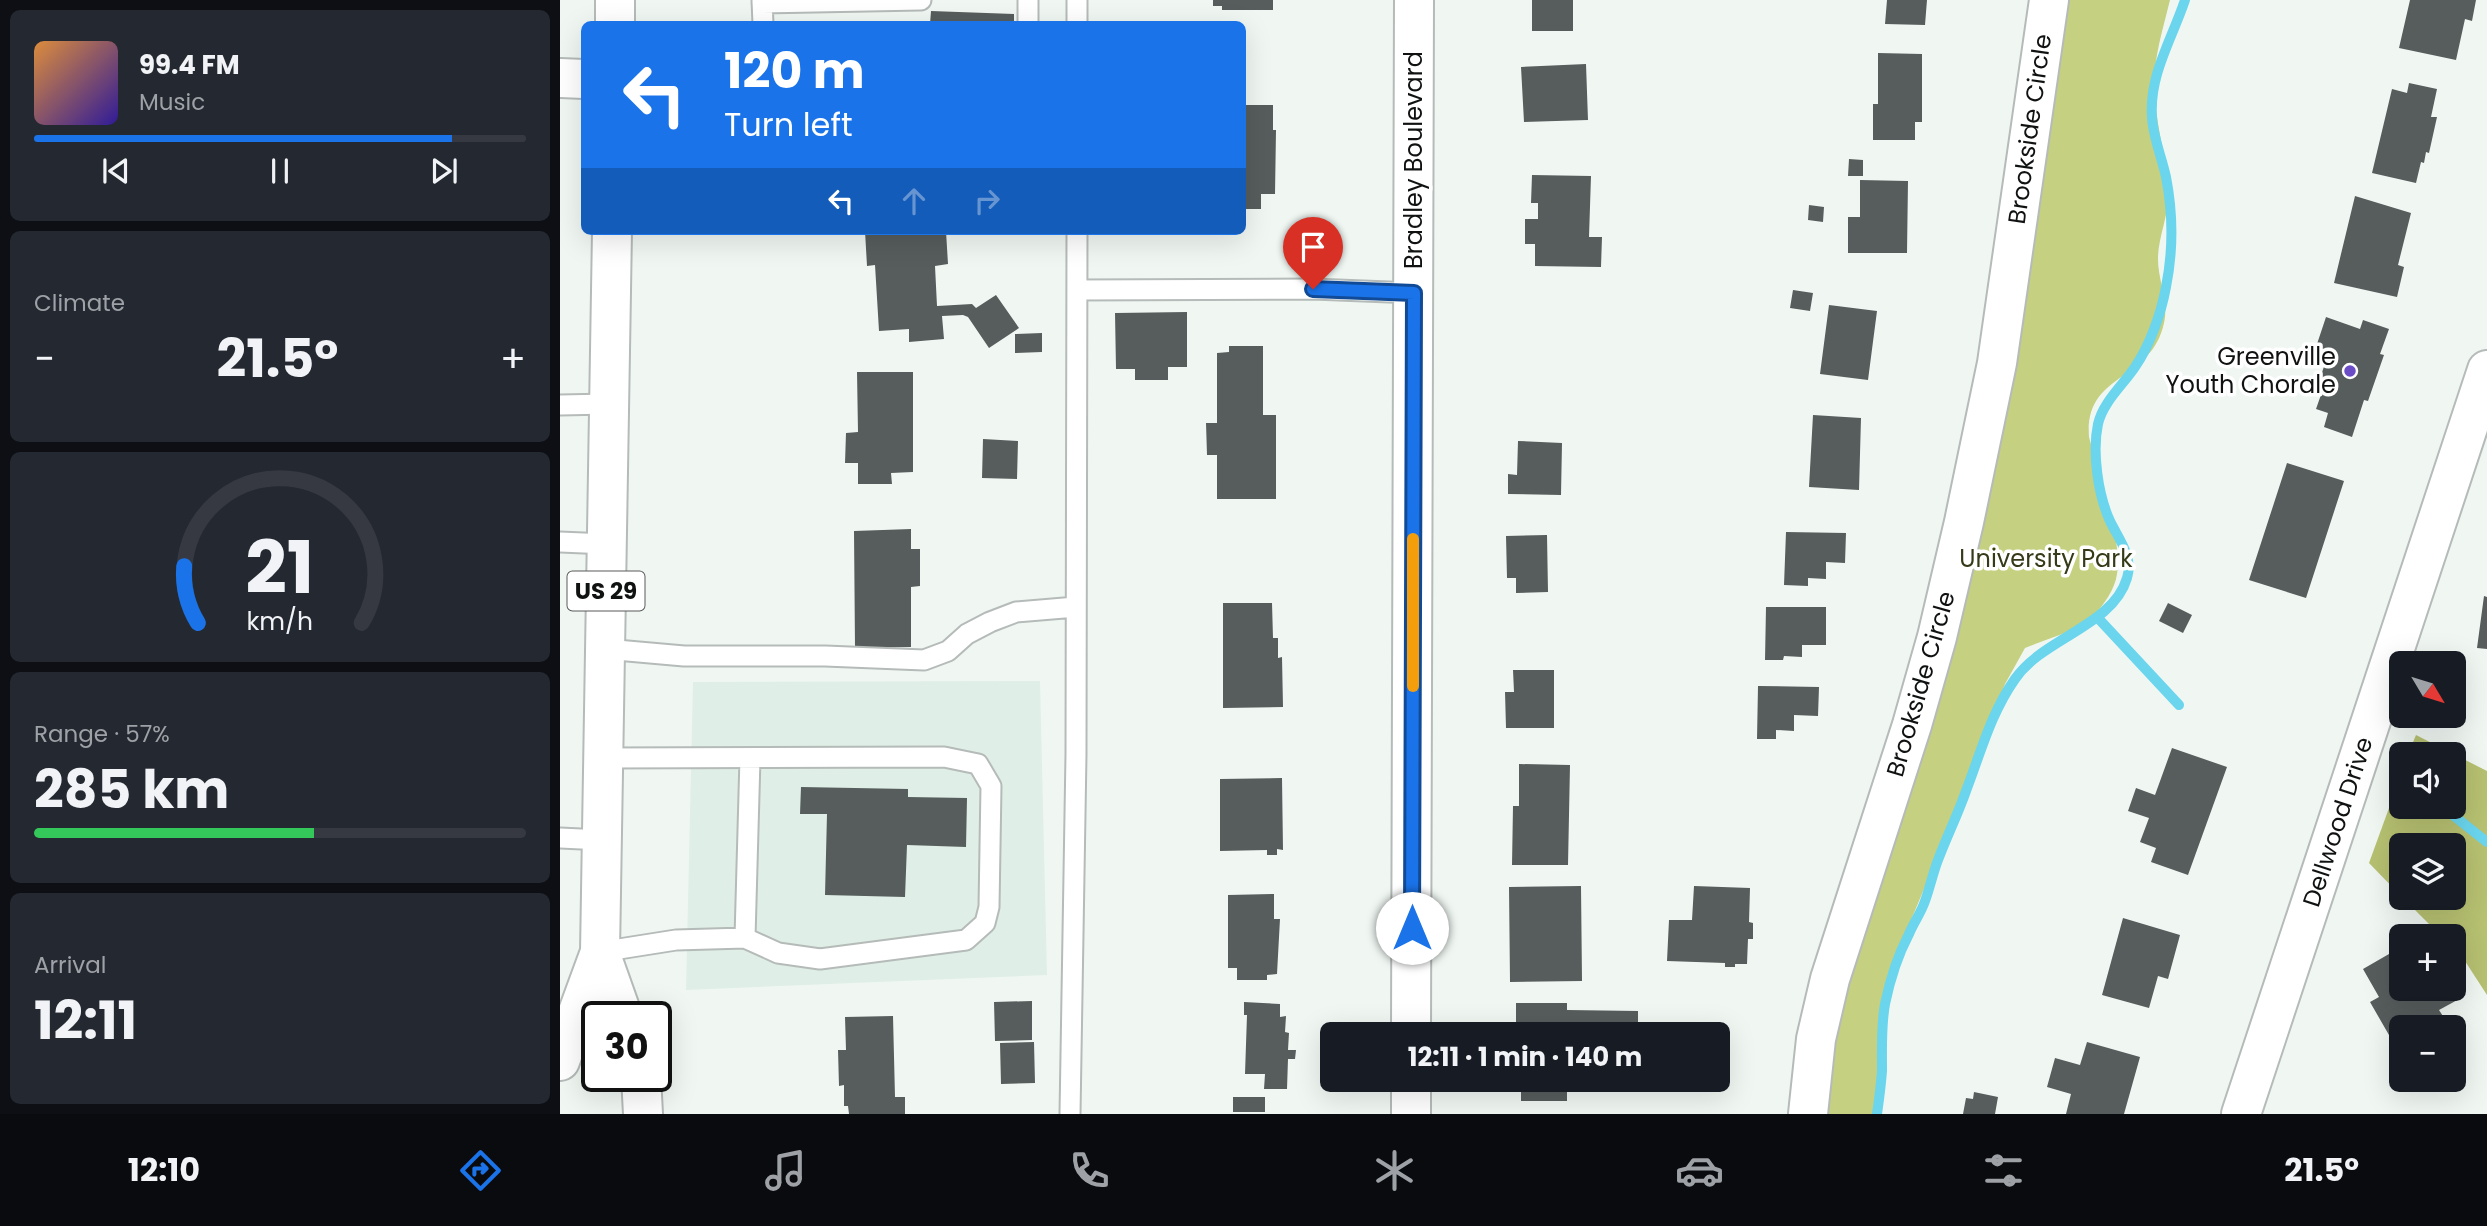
<!DOCTYPE html>
<meta charset="utf-8">
<style>
:root{--surface:#171b24;--page:#242831;--text:#f1f3f6;--muted:#9ea1a6;--line:#363941;--accent:#1a73e8}
body{margin:0;font-family:Poppins,sans-serif;background:var(--page);color:var(--text);height:100vh;display:flex;flex-direction:column;font-size:26px;white-space:nowrap}
*{box-sizing:border-box;margin:0}
p{font-size:23px;color:var(--muted)}
.icon{flex:none;width:38px;height:38px;fill:none;stroke:currentColor;stroke-width:2;stroke-linecap:round;stroke-linejoin:round}
.map{position:relative;flex:1;overflow:hidden}
.panel{display:flex;flex-direction:column;gap:10px;padding:10px;background:#0d0f14;width:560px}
.panel>*{flex:none}
.guide{position:absolute;left:21px;top:21px;width:665px;height:214px;border-radius:10px;box-shadow:0 7px 28px #0002;background:#1a73e8;color:#fff;overflow:hidden}
.needle{width:46px;rotate:128deg}
.fabs{position:absolute;left:1829px;top:651px;display:grid;gap:14px}
.fabs a{display:grid;place-items:center;width:77px;height:77px;border-radius:10px;background:var(--surface);box-shadow:0 7px 28px #0002;font-size:35px}
.speed{position:absolute;left:21px;top:1001px;display:flex;gap:14px;font-size:35px;font-weight:700;text-align:center}
.speed>*{display:grid;place-content:center;width:91px;height:91px;border-radius:50%;background:var(--surface);box-shadow:0 7px 28px #0002;line-height:1}
.speed .limit{border:4px solid #111;border-radius:10px;background:#fff;color:#111}
.pin{position:absolute;display:grid;place-items:center;width:60px;height:60px;color:#fff;margin:-72px -30px;border-radius:50% 50% 50% 0;rotate:-45deg;box-shadow:0 0 7px #0007}
.pin .icon{rotate:45deg}
.me{position:absolute;width:77px;margin:-38px;rotate:0deg;stroke-linejoin:round;filter:drop-shadow(0 0 5px #0008)}
.turn{display:flex;align-items:center;gap:24px;height:147px;padding:0 28px;font-size:32px}
.turn .icon{width:91px;height:91px;stroke-width:2.5}
.turn b{display:block;font-size:49px;line-height:60px}
.lanes{display:flex;align-items:center;height:66px;padding:0 28px;background:#0003;justify-content:center;gap:35px;direction:ltr}
.lanes .off{opacity:.35}
.big{font-size:52px;font-weight:700;line-height:1.1}
.panel .tile{flex:1;display:flex;flex-direction:column;justify-content:center;gap:10px;min-width:0;padding:0 24px;border-radius:10px;background:var(--page)}
.panel .dial{align-items:center;gap:0}
.dial svg{height:182px;overflow:visible;fill:none;stroke:var(--line);stroke-width:7;stroke-linecap:round;text-anchor:middle}
.dial text{fill:var(--text);stroke:none}
.song{display:flex;align-items:center;gap:21px}
.cover{width:84px;height:84px;border-radius:10px;background:linear-gradient(135deg,hsl(30 70% 55%),hsl(250 70% 35%))}
.played{height:7px;border-radius:4px;background:linear-gradient(90deg,var(--accent) 85%,var(--line) 85%)}
.keys{display:flex;justify-content:space-around;direction:ltr}
.heat{display:flex;justify-content:space-between;align-items:center;font-size:38px;direction:ltr}
.charge{height:10px;border-radius:5px;background:linear-gradient(90deg,#34c759 57%,var(--line) 0)}
.trip{position:absolute;left:760px;top:1022px;width:410px;height:70px;border-radius:10px;background:var(--surface);box-shadow:0 7px 28px #0002;font-weight:700;line-height:70px;text-align:center}
.menu{display:flex;height:112px;justify-content:space-around;align-items:center;background:#090b0e;color:var(--muted)}
.menu .icon{width:49px;height:49px}
.menu .active{color:var(--accent)}
.menu b{font-size:32px;color:var(--text)}
main{display:flex;flex:1;min-height:0}
.map>svg:first-child{display:block}
</style>
<main>
<section class="panel">
<div class="tile">
<div class="song"><i class="cover"></i><div><b>99.4 FM</b><p>Music</p></div></div>
<div class="played"></div>
<div class="keys"><svg class="icon" aria-label="previous" viewBox="0 0 24 24"><path d="M18 5L8 12l10 7zM5 5v14"/></svg><svg class="icon" aria-label="pause" viewBox="0 0 24 24"><path d="M8 5v14M16 5v14"/></svg><svg class="icon" aria-label="next" viewBox="0 0 24 24"><path d="M6 5l10 7-10 7zM19 5v14"/></svg></div>
</div>
<div class="tile"><p>Climate</p>
<div class="heat"><a>−</a><b class="big">21.5°</b><a>+</a></div>
</div>
<div class="tile dial"><svg viewBox="0 0 100 80">
<path d="M14 69A42 42 0 1 1 86 69"/>
<path d="M14 69A42 42 0 0 1 8 44" stroke="#1a73e8"/>
<text x="50" y="56" font-size="32" font-weight="700">21</text>
<text x="50" y="72" font-size="11">km/h</text>
</svg></div>
<div class="tile"><p>Range · 57%</p><b class="big">285 km</b><div class="charge"></div></div>
<div class="tile"><p>Arrival</p><b class="big">12:11</b></div>
</section>
<div class="map">
<svg width="1927" height="1114" viewBox="0 0 1927 1114">
<rect width="100%" height="100%" fill="#f0f7f3"/>
<path fill="#dfeee6" d="M 480,681 L 487,975 L 126,990 L 133,682 Z"/>
<path fill="#c5d080" d="M 1505,0 L 1610,0 C 1602,33 1591,66 1595,100 C 1598,132 1607,164 1608,196 C 1608,218 1598,238 1598,259 C 1598,281 1609,301 1604,323 C 1591,383 1524,372 1529,437 C 1538,472 1563,541 1557,574 C 1555,589 1544,605 1533,616 C 1516,632 1486,639 1465,648 L 1445,684 L 1411,776 L 1344,937 L 1332,980 L 1316,1114 L 1262,1114 L 1266,1074 Z"/>
<path fill="#b7c171" d="M 1856,735 L 1927,771 L 1927,995 L 1903,958 L 1894,949 L 1894,936 L 1881,936 L 1843,898 L 1894,898 L 1894,845 L 1841,845 L 1841,896 L 1809,863 L 1841,775 L 1841,807 L 1894,807 L 1894,754 L 1848,754 Z"/>
<g fill="none" stroke-linecap="round" stroke-linejoin="round">
<path stroke="#6ad5ed" stroke-width="10" d="M 1537,617 L 1619,705
M 1840,787 L 1841,787
M 1879,807 L 1889,812 L 1927,842
M 1317,1114 C 1319,1100 1321,1085 1322,1071 C 1322,1048 1321,1026 1325,1004 C 1330,980 1338,955 1349,934 C 1354,922 1361,913 1365,901 C 1370,887 1373,873 1378,860 C 1387,836 1398,814 1406,791 C 1421,752 1431,713 1455,679 C 1483,638 1553,626 1567,578 C 1574,557 1558,538 1550,521 C 1538,495 1532,452 1538,424 C 1543,402 1563,385 1575,367 C 1590,345 1601,314 1606,287 C 1613,252 1613,213 1606,177 C 1602,158 1593,137 1592,117 C 1589,75 1612,39 1625,0"/>
</g>
<path fill="#565d5c" d="M 653,0 L 713,0 L 713,10 L 662,10 L 662,6 L 653,6 Z
M 972,0 L 1013,0 L 1013,31 L 972,31 Z
M 1327,0 L 1367,0 L 1365,25 L 1325,24 Z
M 1850,0 L 1916,0 L 1912,21 L 1905,19 L 1896,60 L 1839,48 Z
M 371,11 L 454,14 L 454,24 L 370,24 Z
M 1318,53 L 1362,54 L 1362,122 L 1355,122 L 1355,140 L 1313,140 L 1313,104 L 1318,104 Z
M 1026,64 L 1028,120 L 964,122 L 961,67 Z
M 1849,83 L 1877,89 L 1871,117 L 1877,117 L 1869,153 L 1866,152 L 1864,163 L 1861,162 L 1856,183 L 1812,173 L 1832,89 L 1847,93 Z
M 682,105 L 713,105 L 713,130 L 716,130 L 715,194 L 701,194 L 701,209 L 682,209 Z
M 1289,159 L 1303,160 L 1303,176 L 1288,176 Z
M 972,175 L 1031,176 L 1029,237 L 1042,237 L 1041,267 L 975,266 L 975,244 L 965,244 L 965,219 L 978,219 L 978,203 L 971,203 Z
M 1300,180 L 1348,181 L 1347,253 L 1288,253 L 1288,217 L 1300,217 Z
M 1795,196 L 1851,213 L 1838,265 L 1844,267 L 1837,297 L 1774,283 Z
M 1249,205 L 1264,207 L 1263,222 L 1248,220 Z
M 305,231 L 386,231 L 388,264 L 375,266 L 377,306 L 412,304 L 416,308 L 436,295 L 459,328 L 429,348 L 408,317 L 403,315 L 382,316 L 384,339 L 349,342 L 349,329 L 319,331 L 315,265 L 307,266 Z
M 1233,290 L 1253,293 L 1250,311 L 1230,308 Z
M 1269,305 L 1317,311 L 1308,380 L 1260,374 Z
M 627,312 L 627,367 L 608,367 L 608,380 L 575,380 L 575,369 L 556,369 L 555,313 Z
M 1766,317 L 1800,329 L 1803,320 L 1829,329 L 1820,354 L 1824,355 L 1808,401 L 1804,400 L 1792,437 L 1764,427 L 1768,413 L 1756,409 L 1763,389 L 1757,387 L 1769,352 L 1756,347 Z
M 482,333 L 482,352 L 455,353 L 455,334 Z
M 669,346 L 703,346 L 703,415 L 716,415 L 716,499 L 657,499 L 657,455 L 647,455 L 646,423 L 657,423 L 657,353 L 669,352 Z
M 297,372 L 353,372 L 353,472 L 331,473 L 332,484 L 298,484 L 298,463 L 285,463 L 286,433 L 298,432 Z
M 1253,415 L 1301,418 L 1299,490 L 1249,487 Z
M 423,439 L 458,441 L 457,479 L 422,478 Z
M 958,441 L 1002,443 L 1001,495 L 948,494 L 948,474 L 957,475 Z
M 1727,463 L 1784,481 L 1746,598 L 1689,580 Z
M 351,529 L 351,549 L 360,549 L 360,586 L 351,587 L 351,647 L 295,648 L 294,531 Z
M 1226,532 L 1286,533 L 1285,563 L 1266,562 L 1266,579 L 1248,578 L 1248,586 L 1224,585 Z
M 987,535 L 988,592 L 956,593 L 956,578 L 947,578 L 946,536 Z
M 1924,596 L 1927,597 L 1927,649 L 1917,648 Z
M 663,603 L 712,603 L 713,638 L 718,638 L 718,658 L 722,657 L 723,707 L 663,708 Z
M 1608,603 L 1632,615 L 1623,633 L 1599,621 Z
M 1206,607 L 1266,607 L 1266,645 L 1242,645 L 1242,657 L 1224,656 L 1223,660 L 1205,660 Z
M 953,670 L 994,670 L 994,728 L 946,728 L 945,692 L 954,692 Z
M 1198,686 L 1259,687 L 1258,716 L 1234,715 L 1234,731 L 1216,730 L 1216,739 L 1197,739 Z
M 1612,748 L 1667,767 L 1628,875 L 1591,862 L 1596,848 L 1580,842 L 1589,818 L 1568,811 L 1576,788 L 1595,795 Z
M 959,764 L 1010,765 L 1008,865 L 952,865 L 953,806 L 959,806 Z
M 722,778 L 723,850 L 717,849 L 717,855 L 707,855 L 707,850 L 660,851 L 660,779 Z
M 241,787 L 348,789 L 348,797 L 407,798 L 406,847 L 347,845 L 345,897 L 265,895 L 267,814 L 240,814 Z
M 1021,886 L 1022,981 L 950,982 L 949,887 Z
M 1134,886 L 1190,888 L 1189,922 L 1193,923 L 1193,939 L 1188,939 L 1187,964 L 1175,964 L 1175,967 L 1165,967 L 1165,963 L 1107,961 L 1109,920 L 1132,920 Z
M 714,894 L 714,919 L 720,919 L 717,974 L 707,975 L 707,980 L 677,980 L 677,968 L 668,968 L 668,895 Z
M 1563,918 L 1620,935 L 1608,979 L 1598,976 L 1589,1008 L 1542,995 Z
M 1829,954 L 1841,974 L 1841,989 L 1865,989 L 1866,991 L 1870,989 L 1894,989 L 1894,985 L 1901,998 L 1879,1010 L 1890,1027 L 1841,1027 L 1841,1037 L 1833,1042 L 1810,1002 L 1819,997 L 1803,969 Z
M 472,1001 L 472,1040 L 435,1041 L 434,1002 Z
M 684,1002 L 720,1004 L 720,1017 L 726,1016 L 725,1032 L 729,1033 L 728,1050 L 736,1050 L 735,1059 L 728,1059 L 727,1089 L 704,1089 L 705,1074 L 685,1074 L 687,1015 L 684,1015 Z
M 956,1003 L 1007,1003 L 1007,1010 L 1078,1011 L 1078,1034 L 961,1034 L 961,1032 L 956,1032 Z
M 333,1016 L 335,1097 L 345,1097 L 345,1114 L 289,1114 L 288,1106 L 284,1106 L 284,1085 L 279,1086 L 278,1050 L 286,1050 L 285,1017 Z
M 1894,1034 L 1906,1055 L 1894,1062 Z
M 474,1042 L 475,1083 L 441,1084 L 440,1043 Z
M 1527,1042 L 1580,1057 L 1564,1114 L 1506,1114 L 1511,1094 L 1487,1087 L 1495,1058 L 1520,1065 Z
M 961,1080 L 1007,1080 L 1007,1101 L 961,1101 Z
M 1414,1092 L 1438,1097 L 1435,1114 L 1403,1114 L 1406,1098 L 1413,1099 Z
M 673,1097 L 705,1097 L 705,1112 L 673,1112 Z"/>
<g fill="none" stroke-linecap="round" stroke-linejoin="round">
<g stroke="#b5bbb8" stroke-width="23">
<path id="service" d="M 202,0 L 203,24
M 468,0 L 468,24
M 202,3 L 361,0
M 517,24 L 517,0
M 517,290 L 753,289 L 854,293
M 0,405 L 49,404
M 0,542 L 47,544
M 45,649 L 124,656 L 265,656 L 364,660 L 388,651 L 407,634 L 430,622 L 456,612 L 516,607
M 0,838 L 42,840
M 185,938 L 190,758
M 40,952 L 116,940 L 185,938 L 218,953 L 260,959 L 406,940 L 425,923 L 429,907 L 431,786 L 418,764 L 384,757 L 44,758
M 510,1114 L 516,754 L 517,231"/>
</g>
<g stroke="#b5bbb8" stroke-width="42">
<path id="minor" d="M 0,78 L 24,79
M 851,1034 L 854,0
M 851,1114 L 851,1080
M 1248,1114 L 1256,1039 L 1270,979 L 1352,725 L 1377,637 L 1404,522 L 1437,363 L 1489,0
M 1681,1114 L 1927,370"/>
</g>
<g stroke="#b5bbb8" stroke-width="42">
<path id="primary" d="M 55,24 L 55,0
M 40,952 L 63,1017
M 0,1061 L 40,952 L 52,231
M 81,1076 L 83,1114"/>
</g>
<use href="#service" stroke="#fff" stroke-width="19"/>
<use href="#minor" stroke="#fff" stroke-width="38"/>
<use href="#primary" stroke="#fff" stroke-width="38"/>
</g>
<g fill="none" stroke-linecap="round" stroke-linejoin="round">
<g stroke="#114b97" stroke-width="18">
<path id="route" d="M 753,289 L 854,293 L 852,928"/>
</g>
<use href="#route" stroke="#1a73e8" stroke-width="12"/>
<path stroke="#f59e0b" stroke-width="12" d="M 853,686 L 853,539"/>
</g>
<circle fill="#6b4cc6" stroke="#fff" stroke-width="2.5" cx="1790" cy="371" r="7"/>
<g text-anchor="middle" stroke-width="7" stroke-linejoin="round" paint-order="stroke">
<rect fill="#fff" stroke="#585958" stroke-width="2" x="7.5" y="571.5" width="77" height="39" rx="5"/>
<g font-size="23" font-weight="bold" fill="#101211">
<text x="46" y="599">US 29</text>
</g>
<g font-size="24" fill="#101211" stroke="#fff">
<text transform="translate(1470 129) rotate(-82)" y="8">Brookside Circle</text>
<text transform="translate(854 160) rotate(-90)" y="8">Bradley Boulevard</text>
<text transform="translate(1361 684) rotate(-74)" y="8">Brookside Circle</text>
<text transform="translate(1778 822) rotate(-72)" y="8">Dellwood Drive</text>
</g>
<g font-size="24" fill="#101211" stroke="#fff" text-anchor="end">
<text x="1776" y="365">Greenville<tspan x="1776" dy="28">Youth Chorale</tspan></text>
</g>
<g font-size="24" fill="#363a18" stroke="#fff">
<text x="1486" y="567">University Park</text>
</g>
</g>
</svg>
<div class="fabs">
<a><svg class="needle" viewBox="-14 -14 28 28"><path d="M0-13l5 13h-10z" fill="#e53935"/><path d="M0 13l5-13h-10z" fill="#9ea1a6"/></svg></a>
<a><svg class="icon" aria-label="sound" viewBox="0 0 24 24"><path d="M4 9h4l5-4v14l-5-4H4zM17 9q2 3 0 6"/></svg></a>
<a><svg class="icon" aria-label="layers" viewBox="0 0 24 24"><path d="M12 4l9 5-9 5-9-5zM3 14l9 5 9-5"/></svg></a>
<a>+</a>
<a>−</a>
</div>
<div class="speed"><div class="limit">30</div></div>
<div class="pin" style="left:753px;top:289px;background:#d93025"><svg class="icon" aria-label="arrive" viewBox="0 0 24 24"><path d="M6 21V4h12l-3 4 3 4H6"/></svg></div>
<svg class="me" style="left:852px;top:928px" viewBox="-20 -20 40 40"><circle r="19" fill="#fff"/><path d="M0-13L10 11 0 6-10 11z" fill="#1a73e8"/></svg>
<div class="trip">12:11 · 1 min · 140 m</div>
<div class="guide">
<div class="turn"><svg class="icon" aria-label="left" viewBox="0 0 24 24"><path d="M17 20v-9H6M10 6l-5 5 5 5"/></svg><div><b>120 m</b>Turn left</div></div>
<div class="lanes"><svg class="icon" aria-label="left" viewBox="0 0 24 24"><path d="M17 20v-9H6M10 6l-5 5 5 5"/></svg><svg class="icon off" aria-label="ahead" viewBox="0 0 24 24"><path d="M12 20V5M6 11l6-6 6 6"/></svg><svg class="icon off" aria-label="right" viewBox="0 0 24 24"><path d="M7 20v-9h11M14 6l5 5-5 5"/></svg></div>
</div>
</div>
</main>
<nav class="menu">
<b>12:10</b>
<svg class="icon active" aria-label="directions" viewBox="0 0 24 24"><path d="M12 3l9 9-9 9-9-9zM9 14v-3h6M13 9l2 2-2 2"/></svg>
<svg class="icon" aria-label="music" viewBox="0 0 24 24"><path d="M9 18V5l10-2v13"/><circle cx="6" cy="18" r="3"/><circle cx="16" cy="16" r="3"/></svg>
<svg class="icon" aria-label="phone" viewBox="0 0 24 24"><path d="M5 4h4l2 5-3 2q2 4 5 5l2-3 5 2v4C11 20 4 13 5 4z"/></svg>
<svg class="icon" aria-label="climate" viewBox="0 0 24 24"><path d="M12 3v18M4 7l16 10M4 17L20 7"/></svg>
<svg class="icon" aria-label="car" viewBox="0 0 24 24"><path d="M5 17H2v-5l4-1 3-4h7l3 4 3 1v5h-3M9 17h6M6 11h13"/><circle cx="7" cy="17" r="2"/><circle cx="17" cy="17" r="2"/></svg>
<svg class="icon" aria-label="filters" viewBox="0 0 24 24"><path d="M4 7h16M4 17h16"/><circle cx="9" cy="7" r="2"/><circle cx="15" cy="17" r="2"/></svg>
<b>21.5°</b>
</nav>
